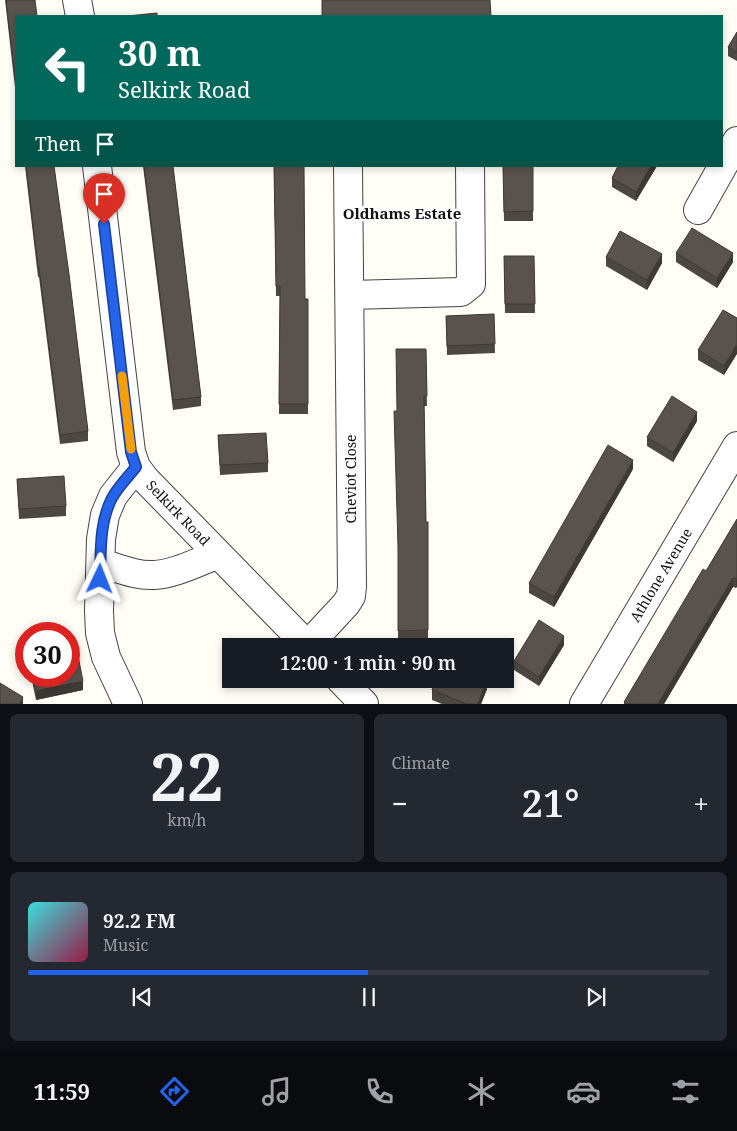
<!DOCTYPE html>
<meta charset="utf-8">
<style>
:root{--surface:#171b24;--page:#242831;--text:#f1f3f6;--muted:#9ea1a6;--line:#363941;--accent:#2563eb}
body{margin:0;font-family:"Noto Serif",serif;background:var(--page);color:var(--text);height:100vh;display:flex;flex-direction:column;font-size:19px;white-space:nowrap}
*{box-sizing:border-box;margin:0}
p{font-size:16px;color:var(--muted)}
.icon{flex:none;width:28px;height:28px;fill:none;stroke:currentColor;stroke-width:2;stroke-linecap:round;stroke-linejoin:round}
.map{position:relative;height:704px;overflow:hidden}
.details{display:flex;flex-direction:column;gap:10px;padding:10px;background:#0d0f14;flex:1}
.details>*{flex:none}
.guide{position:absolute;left:15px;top:15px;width:708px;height:152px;border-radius:0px;box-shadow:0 2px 8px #0003;background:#00695c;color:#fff;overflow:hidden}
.speed{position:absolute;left:15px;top:622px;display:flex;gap:10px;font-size:25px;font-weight:700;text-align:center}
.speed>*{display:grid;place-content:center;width:65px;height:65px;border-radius:50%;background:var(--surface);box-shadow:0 2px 8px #0003;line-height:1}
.speed .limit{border:8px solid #d22;background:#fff;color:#111}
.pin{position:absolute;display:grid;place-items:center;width:42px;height:42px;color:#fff;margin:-51px -21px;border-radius:50% 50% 50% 0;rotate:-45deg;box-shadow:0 0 5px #0007}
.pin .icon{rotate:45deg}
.me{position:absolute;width:55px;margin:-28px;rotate:2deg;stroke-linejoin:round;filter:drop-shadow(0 0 4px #0008)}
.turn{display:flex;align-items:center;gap:18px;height:105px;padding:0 20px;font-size:22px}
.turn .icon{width:65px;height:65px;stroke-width:2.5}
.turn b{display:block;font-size:35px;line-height:42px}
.then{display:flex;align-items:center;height:48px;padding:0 20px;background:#0003;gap:10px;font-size:19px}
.big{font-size:38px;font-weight:600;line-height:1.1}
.details .card{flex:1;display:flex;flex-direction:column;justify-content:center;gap:8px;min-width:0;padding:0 18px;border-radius:8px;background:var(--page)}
.details .dial{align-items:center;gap:0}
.dial b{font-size:65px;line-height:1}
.song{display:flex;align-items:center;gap:15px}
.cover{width:60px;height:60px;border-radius:8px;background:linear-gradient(135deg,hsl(180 70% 55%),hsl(340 70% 35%))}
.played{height:5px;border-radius:2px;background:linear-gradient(90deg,var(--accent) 50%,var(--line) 50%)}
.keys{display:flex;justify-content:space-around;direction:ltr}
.heat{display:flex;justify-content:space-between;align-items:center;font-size:28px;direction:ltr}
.details .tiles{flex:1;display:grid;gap:10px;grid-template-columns:1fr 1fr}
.card:last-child{grid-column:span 2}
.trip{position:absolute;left:222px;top:638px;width:292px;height:50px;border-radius:0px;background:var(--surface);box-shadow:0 2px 8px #0003;font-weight:600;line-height:50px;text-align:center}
.tab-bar{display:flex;height:80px;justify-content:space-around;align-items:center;background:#090b0e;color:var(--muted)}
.tab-bar .icon{width:35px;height:35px}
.tab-bar .selected{color:var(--accent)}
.tab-bar b{font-size:22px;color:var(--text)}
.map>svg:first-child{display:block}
</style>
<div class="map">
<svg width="737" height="704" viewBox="0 0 737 704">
<rect width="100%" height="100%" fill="#fffdf5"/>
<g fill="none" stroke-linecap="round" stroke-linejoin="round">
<g stroke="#444" stroke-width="30">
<path id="street" d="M 77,0 L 80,16
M 97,166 L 131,452 L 136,467 L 145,479 L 308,646
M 698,210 L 737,141
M 350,295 L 461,292 L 471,284 L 470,166
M 101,563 C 118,568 136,576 154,575 C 175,574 197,562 217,555
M 307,646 L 346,604 L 351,596 L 352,586 L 348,166
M 340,679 L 364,704
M 128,704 L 106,657 L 100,633 L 99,611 L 101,539 L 105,515 L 113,496 L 136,467
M 584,704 L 737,446"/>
</g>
<use href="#street" stroke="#fff" stroke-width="28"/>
</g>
<path fill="#4d4742" d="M 5,0 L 35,0 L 16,16 L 16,96 Z
M 737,32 L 737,61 L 728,56 L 728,47 Z
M 25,166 L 54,166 L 88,431 L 88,441 L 60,444 L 39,277 L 38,277 Z
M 143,166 L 173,166 L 201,397 L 201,406 L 173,410 Z
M 274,166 L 305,299 L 308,299 L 308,414 L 279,414 L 280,296 L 276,296 Z
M 503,166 L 533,166 L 533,221 L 504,221 Z
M 618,166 L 657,166 L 636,201 L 612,187 L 612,178 Z
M 676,253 L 733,262 L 717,288 L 676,262 Z
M 504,256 L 534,256 L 535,313 L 505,313 Z
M 606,257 L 662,263 L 647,290 L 606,266 Z
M 494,314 L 495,353 L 447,355 L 446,316 Z
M 737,318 L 724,375 L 698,360 L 698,350 Z
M 426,349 L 427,406 L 424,406 L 426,522 L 428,522 L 428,640 L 398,640 L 398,554 L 397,411 Z
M 697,421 L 673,462 L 647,446 L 647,437 Z
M 218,435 L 268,463 L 268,472 L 220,475 Z
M 633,469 L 554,607 L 529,593 L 529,583 Z
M 17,479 L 66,506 L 66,516 L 19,519 Z
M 737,519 L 736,588 L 733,587 L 664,704 L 624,704 L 624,702 L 706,571 Z
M 564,645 L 539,686 L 514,670 L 514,661 Z
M 31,676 L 69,676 L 83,690 L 36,700 Z
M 487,689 L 481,704 L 442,704 L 432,700 L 432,690 Z"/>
<path fill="#3f3936" d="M 651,166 L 657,166 L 636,201 L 636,192 Z
M 733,253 L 733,262 L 717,288 L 717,278 Z
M 662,254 L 662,263 L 647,290 L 647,280 Z
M 737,344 L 737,354 L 724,375 L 724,366 Z
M 697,412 L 697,421 L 673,462 L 673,453 Z
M 633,460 L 633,469 L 554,607 L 554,597 Z
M 737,577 L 737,587 L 736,588 L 736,579 Z
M 733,578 L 733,587 L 664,704 L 658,704 Z
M 564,636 L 564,645 L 539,686 L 539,677 Z
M 487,679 L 487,689 L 481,704 L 478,704 Z
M 83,681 L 83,690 L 36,700 L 36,691 Z
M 23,697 L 23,704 L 19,704 Z"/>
<path fill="#5a524d" stroke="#3f3936" d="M 6,0 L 35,0 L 37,16 L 16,16 L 16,87 Z
M 322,0 L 490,0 L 491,16 L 322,16 Z
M 157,13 L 157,16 L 127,16 Z
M 737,32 L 737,52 L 728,47 Z
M 26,166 L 54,166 L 69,274 L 88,431 L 60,435 L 39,267 L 38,267 Z
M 144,166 L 173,166 L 201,397 L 173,400 Z
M 274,166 L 304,166 L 305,299 L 308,299 L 308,404 L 279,404 L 280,286 L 276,286 Z
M 503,166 L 533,166 L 533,211 L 504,212 Z
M 618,166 L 651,166 L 636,192 L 612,178 Z
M 692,228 L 733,253 L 717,278 L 676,253 Z
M 620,231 L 662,254 L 647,280 L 606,257 Z
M 504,256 L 534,256 L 535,304 L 505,304 Z
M 723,310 L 737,318 L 737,344 L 724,366 L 698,350 Z
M 494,314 L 495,344 L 447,346 L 446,316 Z
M 396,349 L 426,349 L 427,396 L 424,396 L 426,522 L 428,522 L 428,630 L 398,631 L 398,546 L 394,411 L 397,411 Z
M 672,396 L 697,412 L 673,453 L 647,437 Z
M 266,433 L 268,463 L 220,465 L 218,435 Z
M 608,445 L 633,460 L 554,597 L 529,583 Z
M 64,476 L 66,506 L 19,509 L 17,479 Z
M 737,519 L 737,577 L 736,579 L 733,578 L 658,704 L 627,704 L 624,702 L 703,569 L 706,571 Z
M 539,620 L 564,636 L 539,677 L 514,661 Z
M 77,651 L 83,681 L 36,691 L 33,676 L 69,676 L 69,653 Z
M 436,679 L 487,679 L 478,704 L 467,704 L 432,690 Z
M 0,683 L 23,697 L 19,704 L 0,704 Z"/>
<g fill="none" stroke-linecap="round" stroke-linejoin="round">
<g stroke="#184099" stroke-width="12">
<path id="route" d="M 100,579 C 101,552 99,523 112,498 C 118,487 128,477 136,467 L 131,452 L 104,224"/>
</g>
<use href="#route" stroke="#2563eb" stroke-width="9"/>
<path stroke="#f59e0b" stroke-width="9" d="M 122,376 L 131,449"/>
</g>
<g text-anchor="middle" stroke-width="5" stroke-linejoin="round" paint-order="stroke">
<g font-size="14" fill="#111" stroke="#fff">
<text transform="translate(351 479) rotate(-90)" y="5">Cheviot Close</text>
<text transform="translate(178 513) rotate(46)" y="5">Selkirk Road</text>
<text transform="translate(661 575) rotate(-59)" y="5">Athlone Avenue</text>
</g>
<g font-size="15" font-weight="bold" fill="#111" stroke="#fff">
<text x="402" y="219">Oldhams Estate</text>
</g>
</g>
</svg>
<div class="speed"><div class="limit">30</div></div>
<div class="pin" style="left:104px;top:224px;background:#d93025"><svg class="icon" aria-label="arrive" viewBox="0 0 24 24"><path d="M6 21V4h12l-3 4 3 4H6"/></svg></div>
<svg class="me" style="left:100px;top:579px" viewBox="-20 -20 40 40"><path d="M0-17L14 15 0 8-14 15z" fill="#2563eb" stroke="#fff" stroke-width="4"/></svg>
<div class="trip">12:00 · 1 min · 90 m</div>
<div class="guide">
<div class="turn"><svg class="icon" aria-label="left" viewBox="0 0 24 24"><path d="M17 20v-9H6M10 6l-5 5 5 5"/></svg><div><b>30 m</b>Selkirk Road</div></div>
<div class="then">Then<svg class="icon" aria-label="arrive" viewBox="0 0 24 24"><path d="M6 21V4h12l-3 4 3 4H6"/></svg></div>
</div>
</div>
<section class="details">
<div class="tiles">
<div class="card dial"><b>22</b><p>km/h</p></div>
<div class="card"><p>Climate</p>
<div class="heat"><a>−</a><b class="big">21°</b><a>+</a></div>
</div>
<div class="card">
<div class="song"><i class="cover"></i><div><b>92.2 FM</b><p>Music</p></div></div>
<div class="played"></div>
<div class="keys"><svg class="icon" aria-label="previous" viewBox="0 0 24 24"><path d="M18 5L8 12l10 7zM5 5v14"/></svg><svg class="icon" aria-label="pause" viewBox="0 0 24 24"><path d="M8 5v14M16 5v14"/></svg><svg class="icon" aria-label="next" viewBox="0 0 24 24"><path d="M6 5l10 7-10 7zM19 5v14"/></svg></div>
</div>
</div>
</section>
<nav class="tab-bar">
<b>11:59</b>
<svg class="icon selected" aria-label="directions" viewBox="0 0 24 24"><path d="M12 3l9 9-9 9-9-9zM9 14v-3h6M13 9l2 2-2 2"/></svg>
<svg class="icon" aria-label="music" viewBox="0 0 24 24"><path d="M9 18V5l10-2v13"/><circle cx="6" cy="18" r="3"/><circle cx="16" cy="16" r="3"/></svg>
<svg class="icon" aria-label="phone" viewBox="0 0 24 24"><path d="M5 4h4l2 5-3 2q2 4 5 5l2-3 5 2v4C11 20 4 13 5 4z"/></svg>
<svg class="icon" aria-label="climate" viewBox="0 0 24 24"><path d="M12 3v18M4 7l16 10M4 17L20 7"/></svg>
<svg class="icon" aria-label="car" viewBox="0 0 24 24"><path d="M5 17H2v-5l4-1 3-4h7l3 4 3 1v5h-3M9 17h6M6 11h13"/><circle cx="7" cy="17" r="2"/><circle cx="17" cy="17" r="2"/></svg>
<svg class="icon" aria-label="filters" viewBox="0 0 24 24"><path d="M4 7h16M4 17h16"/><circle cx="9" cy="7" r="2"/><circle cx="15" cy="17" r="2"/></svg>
</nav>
